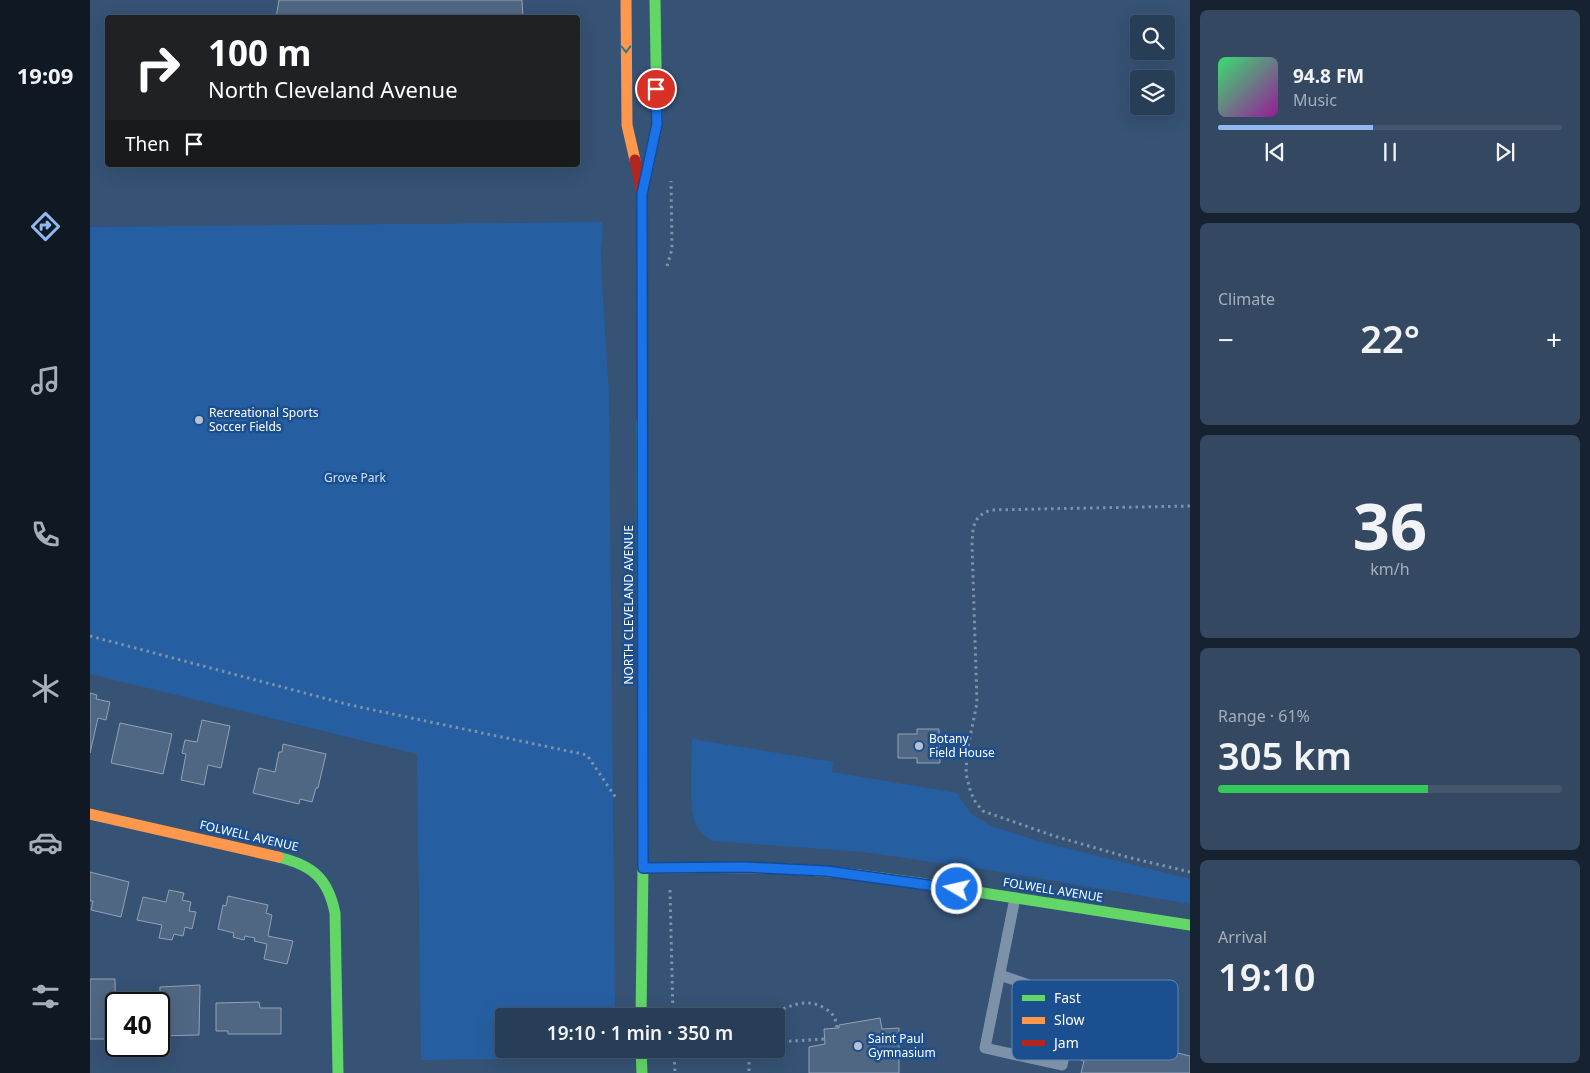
<!DOCTYPE html>
<meta charset="utf-8">
<style>
:root{--surface:#283e57;--page:#344961;--text:#f1f3f6;--muted:#a5aeba;--line:#44576d;--accent:#90b9f0}
body{margin:0;font-family:"Noto Sans",sans-serif;background:var(--page);color:var(--text);height:100vh;display:flex;flex-direction:column;font-size:19px;white-space:nowrap}
*{box-sizing:border-box;margin:0}
p{font-size:16px;color:var(--muted)}
.icon{flex:none;width:28px;height:28px;fill:none;stroke:currentColor;stroke-width:2;stroke-linecap:round;stroke-linejoin:round}
.map{position:relative;flex:1;overflow:hidden}
.drawer{display:flex;flex-direction:column;gap:10px;padding:10px;background:#162230;width:400px}
.drawer>*{flex:none}
.banner{position:absolute;left:15px;top:15px;width:475px;height:152px;border-radius:5px;box-shadow:0 5px 20px #0002,0 0 0 1px var(--line);background:#202124;color:#fff;overflow:hidden}
.tools{position:absolute;left:1040px;top:15px;display:grid;gap:10px}
.tools a{display:grid;place-items:center;width:45px;height:45px;border-radius:5px;background:var(--surface);box-shadow:0 5px 20px #0002,0 0 0 1px var(--line);font-size:25px}
.speed{position:absolute;left:15px;top:992px;display:flex;gap:10px;font-size:25px;font-weight:700;text-align:center}
.speed>*{display:grid;place-content:center;width:65px;height:65px;border-radius:50%;background:var(--surface);box-shadow:0 5px 20px #0002,0 0 0 1px var(--line);line-height:1}
.speed .limit{border:2px solid #111;border-radius:8px;background:#fff;color:#111}
.pin{position:absolute;display:grid;place-items:center;width:42px;height:42px;color:#fff;margin:-21px;border:2px solid #fff;border-radius:50%;box-shadow:0 1px 5px #0007}
.me{position:absolute;width:55px;margin:-28px;rotate:279deg;stroke-linejoin:round;filter:drop-shadow(0 0 4px #0008)}
.turn{display:flex;align-items:center;gap:18px;height:105px;padding:0 20px;font-size:22px}
.turn .icon{width:65px;height:65px;stroke-width:2.5}
.turn b{display:block;font-size:35px;line-height:42px}
.then{display:flex;align-items:center;height:48px;padding:0 20px;background:#0003;gap:10px;font-size:19px}
.big{font-size:38px;font-weight:600;line-height:1.1}
.drawer .tile{flex:1;display:flex;flex-direction:column;justify-content:center;gap:8px;min-width:0;padding:0 18px;border-radius:8px;background:var(--page)}
.drawer .dial{align-items:center;gap:0}
.dial b{font-size:65px;line-height:1}
.song{display:flex;align-items:center;gap:15px}
.cover{width:60px;height:60px;border-radius:8px;background:linear-gradient(135deg,hsl(140 70% 55%),hsl(300 70% 35%))}
.played{height:5px;border-radius:2px;background:linear-gradient(90deg,var(--accent) 45%,var(--line) 45%)}
.keys{display:flex;justify-content:space-around;direction:ltr}
.heat{display:flex;justify-content:space-between;align-items:center;font-size:28px;direction:ltr}
.charge{height:8px;border-radius:4px;background:linear-gradient(90deg,#34c759 61%,var(--line) 0)}
.trip{position:absolute;left:405px;top:1008px;width:290px;height:50px;border-radius:5px;background:var(--surface);box-shadow:0 5px 20px #0002,0 0 0 1px var(--line);font-weight:600;line-height:50px;text-align:center}
main{display:flex;flex:1;min-height:0}
.menu{display:flex;flex-direction:column;width:90px;justify-content:space-around;align-items:center;background:#101923;color:var(--muted)}
.menu .icon{width:35px;height:35px}
.menu .active{color:var(--accent)}
.menu b{font-size:22px;color:var(--text)}
.map>svg:first-child{display:block}
</style>
<main>
<nav class="menu">
<b>19:09</b>
<svg class="icon active" aria-label="directions" viewBox="0 0 24 24"><path d="M12 3l9 9-9 9-9-9zM9 14v-3h6M13 9l2 2-2 2"/></svg>
<svg class="icon" aria-label="music" viewBox="0 0 24 24"><path d="M9 18V5l10-2v13"/><circle cx="6" cy="18" r="3"/><circle cx="16" cy="16" r="3"/></svg>
<svg class="icon" aria-label="phone" viewBox="0 0 24 24"><path d="M5 4h4l2 5-3 2q2 4 5 5l2-3 5 2v4C11 20 4 13 5 4z"/></svg>
<svg class="icon" aria-label="climate" viewBox="0 0 24 24"><path d="M12 3v18M4 7l16 10M4 17L20 7"/></svg>
<svg class="icon" aria-label="car" viewBox="0 0 24 24"><path d="M5 17H2v-5l4-1 3-4h7l3 4 3 1v5h-3M9 17h6M6 11h13"/><circle cx="7" cy="17" r="2"/><circle cx="17" cy="17" r="2"/></svg>
<svg class="icon" aria-label="filters" viewBox="0 0 24 24"><path d="M4 7h16M4 17h16"/><circle cx="9" cy="7" r="2"/><circle cx="15" cy="17" r="2"/></svg>
</nav>
<div class="map">
<svg width="1100" height="1073" viewBox="0 0 1100 1073">
<rect width="100%" height="100%" fill="#365274"/>
<path fill="#265fa1" d="M 512,222 L 513,231 L 511,248 L 512,281 L 519,394 L 525,1016 L 414,1016 L 414,1049 L 525,1049 L 516,1056 L 508,1058 L 331,1060 L 327,754 L 0,674 L 0,227 Z
M 602,739 L 743,762 L 742,772 L 867,793 L 880,813 L 901,826 L 948,841 L 1100,879 L 1100,904 L 918,873 L 774,852 L 623,841 C 616,837 610,833 606,825 C 598,808 602,759 602,739 Z"/>
<path fill="#506783" stroke="#92a2b6" d="M 189,0 L 432,0 L 433,18 L 186,18 Z
M 0,693 L 7,695 L 6,699 L 20,702 L 16,720 L 8,718 L 0,753 Z
M 112,720 L 140,726 L 131,768 L 118,765 L 114,785 L 91,780 L 96,754 L 92,753 L 95,740 L 107,742 Z
M 30,723 L 82,734 L 73,774 L 21,763 Z
M 827,729 L 849,729 L 850,763 L 827,763 L 827,758 L 808,758 L 808,734 L 827,734 Z
M 193,744 L 236,754 L 228,788 L 226,788 L 222,802 L 210,799 L 209,804 L 163,793 L 169,768 L 185,772 L 189,752 L 192,752 Z
M 0,872 L 39,882 L 31,917 L 1,910 L 3,901 L 0,901 Z
M 79,890 L 94,893 L 92,900 L 101,902 L 99,911 L 106,912 L 102,929 L 95,927 L 93,936 L 84,934 L 82,940 L 69,938 L 72,925 L 47,920 L 53,897 L 76,902 Z
M 138,896 L 178,905 L 176,913 L 182,915 L 178,936 L 203,941 L 197,964 L 174,959 L 177,944 L 164,941 L 165,938 L 155,936 L 154,940 L 143,937 L 144,933 L 128,929 L 133,905 L 136,906 Z
M 0,979 L 25,979 L 26,1039 L 0,1039 Z
M 110,985 L 109,1035 L 69,1036 L 70,987 Z
M 169,1002 L 170,1008 L 191,1008 L 191,1034 L 138,1034 L 138,1031 L 126,1031 L 126,1003 Z
M 790,1018 L 792,1029 L 809,1028 L 809,1073 L 719,1073 L 719,1047 L 735,1044 L 734,1029 L 749,1028 L 749,1025 Z
M 997,1031 L 1100,1056 L 1100,1073 L 991,1073 L 994,1061 L 990,1060 Z"/>
<g fill="none" stroke-linecap="round" stroke-linejoin="round">
<path stroke="#7d92a8" stroke-width="3" stroke-dasharray="2.5 4" stroke-linecap="butt" d="M 577,266 L 582,249 L 581,181
M 1100,506 L 901,510 C 882,516 883,528 882,545 L 887,703 L 877,752 L 876,774 L 881,793 L 886,803 L 893,811 L 964,836 L 1037,857 L 1100,872
M 0,636 L 260,705 L 497,755 L 526,798
M 580,890 L 583,1016
M 675,1016 C 696,1009 714,995 736,1009 C 744,1014 746,1019 747,1029
M 686,1042 L 735,1039
M 584,1049 L 585,1073
M 659,1049 L 659,1073"/>
<path stroke="#7d92a8" stroke-width="11" d="M 910,975 L 968,995 L 983,1014 L 972,1065 L 895,1048 C 905,998 915,948 925,898"/>
<path stroke="#63d668" stroke-width="11" d="M 554,185 L 567,124 L 565,0
M 188,857 C 222,865 238,878 245,913 L 248,1073
M 769,875 L 829,883 L 1100,925
M 551,1016 L 553,868 L 552,420
M 551,1049 L 552,1073"/>
<path stroke="#ff974d" stroke-width="11" d="M 536,0 L 537,125 L 545,160
M 0,814 L 188,857
M 553,868 C 625,867 697,866 769,875"/>
<path stroke="#b3261e" stroke-width="11" d="M 545,160 L 552,194 L 552,420"/>
</g>
<defs><path id="oneway-chevron" d="M-2-3.5L2.5 0L-2 3.5" fill="none" stroke-width="1.6" stroke-linecap="round" stroke-linejoin="round" transform="scale(1.25)"/></defs>
<use stroke="#317883" href="#oneway-chevron" transform="translate(536 49) rotate(89)"/>
<g fill="none" stroke-linecap="round" stroke-linejoin="round">
<g stroke="#114b97" stroke-width="12">
<path id="route" d="M 566,89 L 567,124 L 552,194 L 553,868 L 654,867 L 736,871 L 867,889"/>
</g>
<use href="#route" stroke="#1a73e8" stroke-width="9"/>
</g>
<g fill="#b9c2ce" stroke="#1b4f8f" stroke-width="2">
<circle cx="109" cy="420" r="5"/>
<circle cx="829" cy="746" r="5"/>
<circle cx="768" cy="1046" r="5"/>
</g>
<g text-anchor="middle" stroke-width="5" stroke-linejoin="round" paint-order="stroke">
<g font-size="12" fill="#fff" stroke="#1b4f8f" text-anchor="start">
<text x="119" y="417">Recreational Sports<tspan x="119" dy="14">Soccer Fields</tspan></text>
<text x="839" y="743">Botany<tspan x="839" dy="14">Field House</tspan></text>
<text x="778" y="1043">Saint Paul<tspan x="778" dy="14">Gymnasium</tspan></text>
</g>
<g font-size="12" fill="#cfe3fa" stroke="#1b4f8f">
<text x="265" y="482">Grove Park</text>
</g>
<g font-size="12" fill="#fff" stroke="#1b4f8f">
<text transform="translate(539 605) rotate(-90)" y="4">NORTH CLEVELAND AVENUE</text>
<text transform="translate(159 836) rotate(13)" y="4">FOLWELL AVENUE</text>
<text transform="translate(963 890) rotate(9)" y="4">FOLWELL AVENUE</text>
</g>
</g>
<rect x="922" y="980" width="166" height="80" rx="8" fill="#1b4f8f" stroke="#5f84b1" stroke-width="1"/>
<rect x="932" y="995" width="23" height="6" fill="#63d668"/>
<rect x="932" y="1017" width="23" height="7" fill="#ff974d"/>
<rect x="932" y="1040" width="23" height="6" fill="#b3261e"/>
<g font-size="14" fill="#fff">
<text x="964" y="1003">Fast</text>
<text x="964" y="1025">Slow</text>
<text x="964" y="1048">Jam</text>
</g>
</svg>
<div class="tools">
<a><svg class="icon" aria-label="search" viewBox="0 0 24 24"><circle cx="10" cy="10" r="6"/><path d="M15 15l6 6"/></svg></a>
<a><svg class="icon" aria-label="layers" viewBox="0 0 24 24"><path d="M12 4l9 5-9 5-9-5zM3 14l9 5 9-5"/></svg></a>
</div>
<div class="speed"><div class="limit">40</div></div>
<div class="pin" style="left:566px;top:89px;background:#d93025"><svg class="icon" aria-label="arrive" viewBox="0 0 24 24"><path d="M6 21V4h12l-3 4 3 4H6"/></svg></div>
<svg class="me" style="left:867px;top:889px" viewBox="-20 -20 40 40"><circle r="17" fill="#1a73e8" stroke="#fff" stroke-width="3"/><path d="M0-11L8 9 0 5-8 9z" fill="#fff"/></svg>
<div class="trip">19:10 · 1 min · 350 m</div>
<div class="banner">
<div class="turn"><svg class="icon" aria-label="right" viewBox="0 0 24 24"><path d="M7 20v-9h11M14 6l5 5-5 5"/></svg><div><b>100 m</b>North Cleveland Avenue</div></div>
<div class="then">Then<svg class="icon" aria-label="arrive" viewBox="0 0 24 24"><path d="M6 21V4h12l-3 4 3 4H6"/></svg></div>
</div>
</div>
<section class="drawer">
<div class="tile">
<div class="song"><i class="cover"></i><div><b>94.8 FM</b><p>Music</p></div></div>
<div class="played"></div>
<div class="keys"><svg class="icon" aria-label="previous" viewBox="0 0 24 24"><path d="M18 5L8 12l10 7zM5 5v14"/></svg><svg class="icon" aria-label="pause" viewBox="0 0 24 24"><path d="M8 5v14M16 5v14"/></svg><svg class="icon" aria-label="next" viewBox="0 0 24 24"><path d="M6 5l10 7-10 7zM19 5v14"/></svg></div>
</div>
<div class="tile"><p>Climate</p>
<div class="heat"><a>−</a><b class="big">22°</b><a>+</a></div>
</div>
<div class="tile dial"><b>36</b><p>km/h</p></div>
<div class="tile"><p>Range · 61%</p><b class="big">305 km</b><div class="charge"></div></div>
<div class="tile"><p>Arrival</p><b class="big">19:10</b></div>
</section>
</main>
